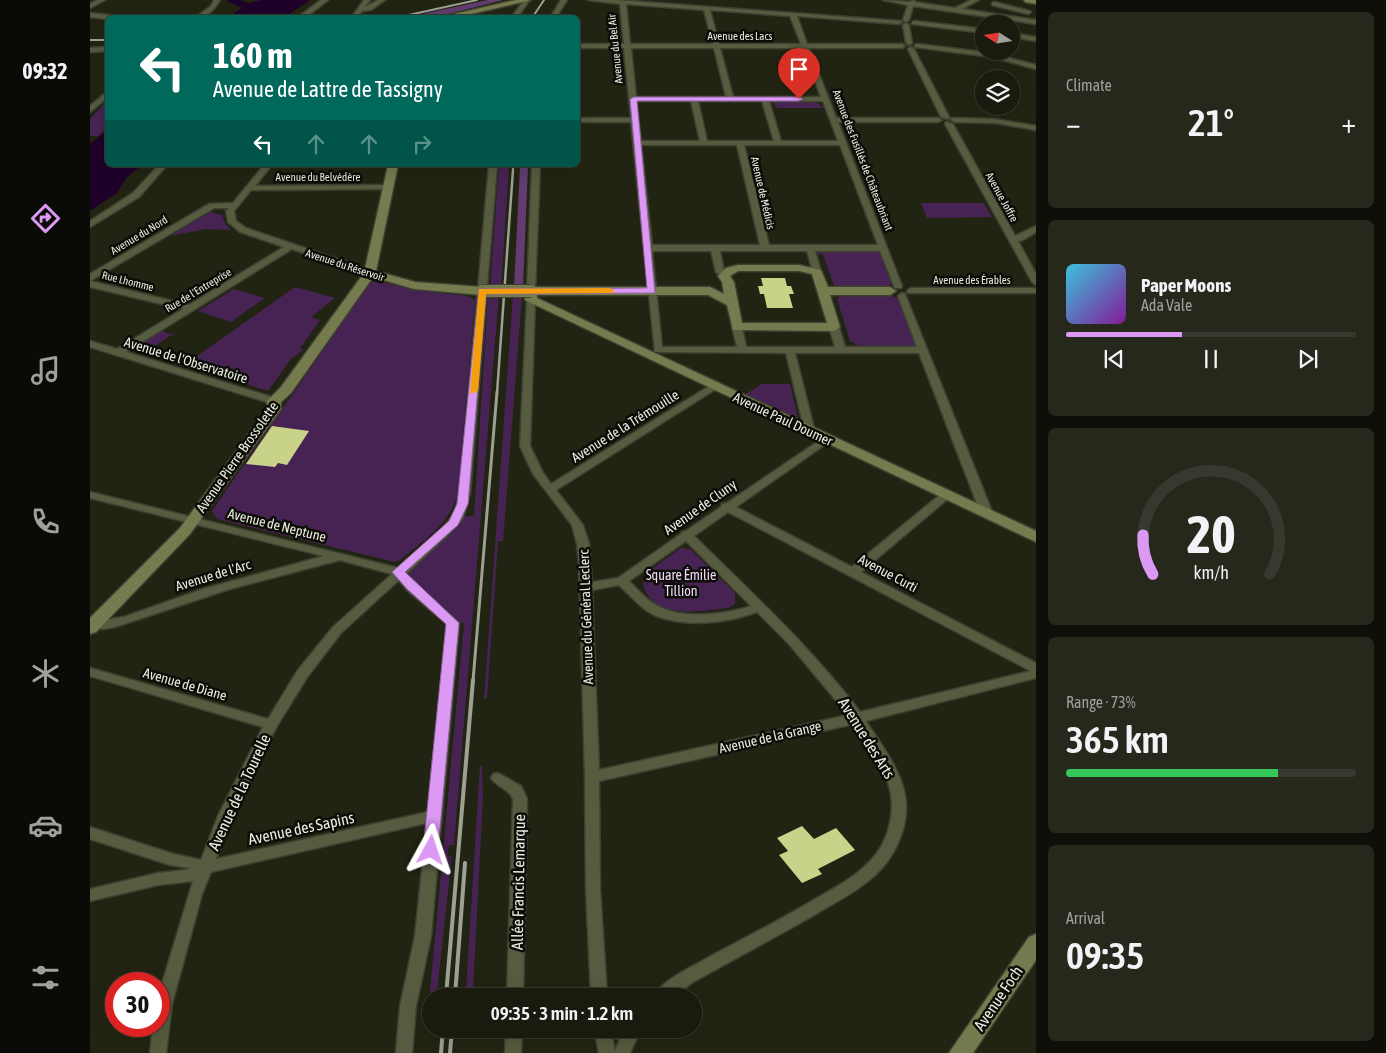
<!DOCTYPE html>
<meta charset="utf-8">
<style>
:root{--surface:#1a1b0e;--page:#27281c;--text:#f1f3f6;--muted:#9fa19e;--line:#38392e;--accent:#dc99f4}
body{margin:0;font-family:"Asap Condensed",sans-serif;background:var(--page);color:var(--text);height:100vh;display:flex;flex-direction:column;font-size:19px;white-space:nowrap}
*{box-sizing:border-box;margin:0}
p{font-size:16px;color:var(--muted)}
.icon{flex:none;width:28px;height:28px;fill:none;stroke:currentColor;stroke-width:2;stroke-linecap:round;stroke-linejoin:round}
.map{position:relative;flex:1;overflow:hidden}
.sheet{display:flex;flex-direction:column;gap:12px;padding:12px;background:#0e0f08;width:350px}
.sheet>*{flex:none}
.hud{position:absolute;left:15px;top:15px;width:475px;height:152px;border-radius:8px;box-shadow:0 5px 20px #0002,0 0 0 1px var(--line);background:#00695c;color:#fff;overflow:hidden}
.needle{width:32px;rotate:282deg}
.buttons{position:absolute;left:885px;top:15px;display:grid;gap:10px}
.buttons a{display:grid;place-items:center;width:45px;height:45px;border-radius:50%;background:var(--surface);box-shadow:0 5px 20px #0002,0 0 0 1px var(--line);font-size:25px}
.speed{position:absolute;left:15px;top:972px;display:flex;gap:10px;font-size:25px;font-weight:700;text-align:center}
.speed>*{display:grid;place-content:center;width:65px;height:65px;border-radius:50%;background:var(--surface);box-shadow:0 5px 20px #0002,0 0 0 1px var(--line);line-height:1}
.speed .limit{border:8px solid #d22;background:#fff;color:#111}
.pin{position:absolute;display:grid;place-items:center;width:42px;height:42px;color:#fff;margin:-51px -21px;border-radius:50% 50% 50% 0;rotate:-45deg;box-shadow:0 0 5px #0007}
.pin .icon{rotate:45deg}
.me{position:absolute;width:55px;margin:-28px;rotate:5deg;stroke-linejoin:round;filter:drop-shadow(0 0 4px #0008)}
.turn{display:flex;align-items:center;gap:18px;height:105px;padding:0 25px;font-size:22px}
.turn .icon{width:65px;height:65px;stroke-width:2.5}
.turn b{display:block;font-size:35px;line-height:42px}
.lanes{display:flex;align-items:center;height:48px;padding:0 25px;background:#0003;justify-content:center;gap:25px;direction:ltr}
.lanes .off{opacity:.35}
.big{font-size:38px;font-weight:600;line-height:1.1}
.sheet .tile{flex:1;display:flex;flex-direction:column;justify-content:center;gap:8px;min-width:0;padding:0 18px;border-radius:8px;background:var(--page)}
.sheet .dial{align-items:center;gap:0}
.dial svg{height:130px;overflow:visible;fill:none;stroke:var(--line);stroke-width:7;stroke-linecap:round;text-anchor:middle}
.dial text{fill:var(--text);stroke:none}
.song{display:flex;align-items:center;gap:15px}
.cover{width:60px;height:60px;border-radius:8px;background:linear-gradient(135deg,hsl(190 70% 55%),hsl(290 70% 35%))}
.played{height:5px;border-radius:2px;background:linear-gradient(90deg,var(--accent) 40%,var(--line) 40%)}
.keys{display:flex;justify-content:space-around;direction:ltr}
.heat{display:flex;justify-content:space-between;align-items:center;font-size:28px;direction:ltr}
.charge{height:8px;border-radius:4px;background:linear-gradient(90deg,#34c759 73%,var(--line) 0)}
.trip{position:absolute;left:332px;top:988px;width:280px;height:50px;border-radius:25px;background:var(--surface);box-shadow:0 5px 20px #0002,0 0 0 1px var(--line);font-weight:600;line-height:50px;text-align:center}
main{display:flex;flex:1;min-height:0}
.tabs{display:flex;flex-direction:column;width:90px;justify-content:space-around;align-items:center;background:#0a0b06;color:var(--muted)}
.tabs .icon{width:35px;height:35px}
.tabs .active{color:var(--accent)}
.tabs b{font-size:22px;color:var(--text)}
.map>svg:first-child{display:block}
</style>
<main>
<nav class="tabs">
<b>09:32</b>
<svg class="icon active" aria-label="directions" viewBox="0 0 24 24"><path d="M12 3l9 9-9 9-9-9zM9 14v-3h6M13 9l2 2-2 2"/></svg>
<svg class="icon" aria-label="music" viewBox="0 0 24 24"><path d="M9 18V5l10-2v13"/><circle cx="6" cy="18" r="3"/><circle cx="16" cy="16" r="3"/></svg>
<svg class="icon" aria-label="phone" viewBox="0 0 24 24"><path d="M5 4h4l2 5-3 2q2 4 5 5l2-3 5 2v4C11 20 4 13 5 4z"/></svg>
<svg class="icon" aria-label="climate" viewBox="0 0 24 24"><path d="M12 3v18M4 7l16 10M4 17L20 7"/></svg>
<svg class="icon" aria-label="car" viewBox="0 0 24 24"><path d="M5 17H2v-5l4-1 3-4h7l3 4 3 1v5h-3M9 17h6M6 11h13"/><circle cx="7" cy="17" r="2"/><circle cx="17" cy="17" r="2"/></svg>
<svg class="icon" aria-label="filters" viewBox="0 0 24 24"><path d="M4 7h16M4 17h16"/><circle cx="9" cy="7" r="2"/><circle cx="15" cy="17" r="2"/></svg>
</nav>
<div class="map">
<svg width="946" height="1053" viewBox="0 0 946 1053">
<rect width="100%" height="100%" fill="#222413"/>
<path fill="#472353" d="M 17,101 L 17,126 L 9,136 L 0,136 L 0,119 Z
M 683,102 L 726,102 L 734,108 L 687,108 Z
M 409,165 L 419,165 L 411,288 L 400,288 Z
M 831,203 L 894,203 L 902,217 L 837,218 Z
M 120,212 L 132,215 L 135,223 L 141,230 L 116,229 L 80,236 Z
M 728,250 L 786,251 L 792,255 L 803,283 L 797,287 L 752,288 L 744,285 L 733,255 L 727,254 Z
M 287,281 L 325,290 L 377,296 L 385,300 L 368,493 C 360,524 334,540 310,560 L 305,562 L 127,519 L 122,511 L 280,282 Z
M 205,287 L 245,298 L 221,317 L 230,320 L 210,348 L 214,350 L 201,359 L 178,391 L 96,364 Z
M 144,289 L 175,298 L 141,322 L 108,311 Z
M 797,293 L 810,300 L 827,346 L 771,347 L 760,341 L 747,299 L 755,294 Z
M 409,294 L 364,845 L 359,845 L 358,855 L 362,856 L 347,992 L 340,992 L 374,623 L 366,622 L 362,615 L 321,582 L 318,572 L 367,525 L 374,516 L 384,516 L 398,295 Z
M 423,295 L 432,296 L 413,541 L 408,541 L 397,699 L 394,699 Z
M 70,330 L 80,334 L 86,332 L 65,346 L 52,342 Z
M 672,384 L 700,384 L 708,418 L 705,419 L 654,395 Z
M 591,548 L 600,549 L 645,593 L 645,604 L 638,608 C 609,611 563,621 553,584 L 559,571 Z
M 390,766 L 392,766 L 393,797 L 383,990 L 376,990 Z"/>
<path fill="#633c71" d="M 398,0 L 413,0 L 350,16 L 318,17 Z
M 430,165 L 438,165 L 433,288 L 424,288 Z"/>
<path fill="#1f002a" d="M 150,0 L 159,3 L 171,0 L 220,0 L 195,17 L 138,17 L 152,8 L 135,0 Z
M 17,130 L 18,165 L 52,165 L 36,178 L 27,193 L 0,211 L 0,144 Z"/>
<path fill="#c8d288" d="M 671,278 L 695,278 L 697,286 L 701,286 L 704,294 L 699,294 L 703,308 L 677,308 L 674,294 L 670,294 L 668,286 L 673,286 Z
M 182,426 L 219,431 L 197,465 L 188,463 L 185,467 L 156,464 Z
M 712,826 L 724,839 L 746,828 L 765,850 L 728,869 L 732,874 L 712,883 L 689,855 L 698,851 L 687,838 Z"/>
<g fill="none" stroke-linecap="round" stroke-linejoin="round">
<g stroke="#3e4030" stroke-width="3">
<path id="street" d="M 7,0 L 15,0 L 0,8 L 0,4 Z
M 124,0 L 130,0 C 124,10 117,18 105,18 L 121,6 Z
M 231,0 L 238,0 L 215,18 L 207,18 Z
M 274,0 L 280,0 L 275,7 L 288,0 L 295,0 L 281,10 L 272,11 L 267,18 L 261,18 Z
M 434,0 L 439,1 L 427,18 L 421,18 Z
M 471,0 L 477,0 L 466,18 L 460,18 Z
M 498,0 L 526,0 L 811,21 L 812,22 L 809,24 L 707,16 L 717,44 L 812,44 L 815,46 L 812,48 L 719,48 L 746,118 L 848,118 L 852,120 L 848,122 L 748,122 L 812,286 L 811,288 L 805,288 L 804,286 L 790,251 L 725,251 L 731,272 L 727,275 L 723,272 L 717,251 L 630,251 L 634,271 L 638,276 L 634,279 L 626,272 L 621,251 L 562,251 L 572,347 L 647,347 L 642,327 L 647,324 L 652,327 L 656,347 L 745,347 L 739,327 L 744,324 L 749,327 L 755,347 L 827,347 L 808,296 L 812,293 L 815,294 L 903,514 L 901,516 L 897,517 L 891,514 L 829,353 L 705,353 L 725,432 L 720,435 L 715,432 L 696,353 L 565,352 L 541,122 L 488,122 L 488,118 L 541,118 L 534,48 L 488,48 L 488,44 L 534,44 L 530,4 ZM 536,4 L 614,10 L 623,44 L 540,44 ZM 620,10 L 700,16 L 711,44 L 629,44 ZM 541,48 L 624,48 L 636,97 L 546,97 ZM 630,48 L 713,48 L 731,97 L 643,97 ZM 546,101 L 601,101 L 610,141 L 551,141 ZM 608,101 L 672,101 L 684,141 L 617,141 ZM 679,101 L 733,101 L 748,141 L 691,141 ZM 551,145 L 647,145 L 670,245 L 562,245 ZM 654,145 L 750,145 L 788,245 L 679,245 Z
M 793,0 L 819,2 L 825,0 L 824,2 L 865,8 L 881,0 L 889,0 L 872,9 L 946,20 L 946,24 L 823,6 L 819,20 L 816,22 L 813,20 L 818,5 Z
M 904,2 L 940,11 L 941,12 L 938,14 L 902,5 L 902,3 Z
M 0,13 L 29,16 L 32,18 L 18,19 L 0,17 Z
M 824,21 L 894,29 L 894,33 L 822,24 L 822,22 Z
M 816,23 L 819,25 L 822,43 L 819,45 L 816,43 L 813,25 Z
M 921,33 L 946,37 L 946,41 L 921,37 Z
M 827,44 L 901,53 L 946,65 L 946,69 L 901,57 L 825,47 L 825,45 Z
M 18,47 L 18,51 L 0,52 L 0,48 Z
M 821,47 L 824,49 L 859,117 L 858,119 L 851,117 L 818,49 Z
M 18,91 L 18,97 L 0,112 L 0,106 Z
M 862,118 L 905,119 L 946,126 L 946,130 L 905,123 L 865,122 L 861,120 Z
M 856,122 L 863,124 L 925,236 L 946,226 L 946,232 L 933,240 L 928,241 L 946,274 L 946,285 L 942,282 L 855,124 Z
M 69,165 L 77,165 L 49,197 L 0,227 L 0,221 L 43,193 Z
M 174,165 L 182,165 L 165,186 L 301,185 L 301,189 L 298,189 L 161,190 L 144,211 L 146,221 L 156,228 L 283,271 L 283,275 L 277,275 L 202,249 L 36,352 L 188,399 L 189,401 L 188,403 L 180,403 L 0,347 L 0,341 L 27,349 L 93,309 L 0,287 L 0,281 L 99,305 L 194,247 L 150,232 L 138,222 L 136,211 L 139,208 L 124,208 L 0,281 L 0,274 L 119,204 L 143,203 Z
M 399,165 L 407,165 L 380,493 L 373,518 L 360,533 L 316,574 L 325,584 L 369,623 L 341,936 L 326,1006 L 322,1053 L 306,1053 L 310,1006 L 325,936 L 337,823 L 121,872 L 112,894 L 82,1004 L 76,1053 L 60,1053 L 63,1026 L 69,1026 L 69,994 L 103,881 L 68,885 L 0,901 L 0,889 L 68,873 L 96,870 L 100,868 L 80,865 L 0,839 L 0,827 L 80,853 L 111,860 L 128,816 L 173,727 L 0,676 L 0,668 L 178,719 L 208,670 L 243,627 L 302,574 L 250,560 L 140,589 L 25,627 L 14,629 L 0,628 L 0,622 L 34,617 L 113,589 L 234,556 L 0,498 L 0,492 L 308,568 L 352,529 L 364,515 L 370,493 ZM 309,580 L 317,590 L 357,624 L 338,812 L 126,859 L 142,816 L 187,726 L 218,676 L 251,633 Z
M 442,165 L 450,165 L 445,291 L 441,294 L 437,291 Z
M 821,288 L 943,288 L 946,289 L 946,293 L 818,293 L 817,291 Z
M 441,297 L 445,300 L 440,446 L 453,473 L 461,484 L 621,385 L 627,385 L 629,387 L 466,490 L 493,525 L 499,544 L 502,582 L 528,578 L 591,534 L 592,532 L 596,531 L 631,507 L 632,504 L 637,503 L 736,436 L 740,437 L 741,439 L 740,441 L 646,507 L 762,567 L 852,493 L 860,493 L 861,495 L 860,497 L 771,572 L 946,663 L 946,678 L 776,721 C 791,745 813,771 816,802 C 818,829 804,859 784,876 C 767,892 745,902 726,914 C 686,937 644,959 603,982 L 584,996 L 564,996 C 572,980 604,966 619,957 C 651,940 684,923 715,905 C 742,889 777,873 792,845 C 801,828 805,805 799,786 C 793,764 776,743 764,724 L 509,781 L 510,889 L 517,996 L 501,996 L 496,889 L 495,777 L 489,563 L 487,544 L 482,525 L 443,474 L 430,446 L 437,300 ZM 638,512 L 941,671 L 770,712 C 722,648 662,593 604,536 ZM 596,541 L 661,606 C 638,614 595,619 572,608 C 559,603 549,591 539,581 ZM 529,585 C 540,595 551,609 564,615 C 595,628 637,623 667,612 L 699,644 L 758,715 L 509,770 L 502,590 Z
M 408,773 L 431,786 L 437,799 L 433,996 L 417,996 L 423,799 C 419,789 407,787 401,778 L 403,774 Z
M 416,1029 L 432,1029 L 431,1053 L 415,1053 Z
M 504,1029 L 551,1029 L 540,1053 L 509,1053 ZM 522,1037 L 530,1039 L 525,1051 Z"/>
</g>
<g stroke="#3e4030" stroke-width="3">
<path id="secondary" d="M 426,0 L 441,0 L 364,18 L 346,18 Z
M 934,0 L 946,0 L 946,4 L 935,2 Z
M 298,165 L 308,165 L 286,271 L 325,282 L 392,287 L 398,291 L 392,295 L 324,289 L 283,277 L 201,393 L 191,402 L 191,409 L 100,534 L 6,632 L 0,634 L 0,618 L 90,528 L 177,409 L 177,401 L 191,387 L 274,273 Z
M 648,265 L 709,265 L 731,270 L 738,287 L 800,287 L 806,291 L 800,295 L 740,295 L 750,327 L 744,331 L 643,330 L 637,305 L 618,295 L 447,295 L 447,298 L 946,531 L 946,542 L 435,300 L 435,291 L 441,287 L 620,287 L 634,294 L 632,282 L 628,276 L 636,268 ZM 648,271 L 709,271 L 722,274 L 737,323 L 652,323 L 644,282 L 640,276 Z
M 946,934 L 946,960 L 883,1053 L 859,1053 L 939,937 Z"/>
</g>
<use href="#street" fill="#575b3f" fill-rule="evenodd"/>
<use href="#secondary" fill="#757b4e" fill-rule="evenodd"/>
<path stroke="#9ea092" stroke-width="2" d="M 305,18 L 387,0
M 442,18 L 454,0
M 0,40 L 18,40
M 423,172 L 423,165"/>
<path stroke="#9ea092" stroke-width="2.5" d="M 407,393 L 423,170"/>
<path stroke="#9ea092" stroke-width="3" d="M 383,681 L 407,392"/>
<path stroke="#9ea092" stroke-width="4" d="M 356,996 L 383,680
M 365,996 L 375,863
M 351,1053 L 353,1029
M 360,1053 L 362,1029"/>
<g stroke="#3e4030" stroke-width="14" stroke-linecap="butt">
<path id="secondary-bridge" d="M 392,291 L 441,291"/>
</g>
<use href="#secondary-bridge" stroke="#757b4e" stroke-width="12"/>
</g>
<path fill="#dc99f4" stroke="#8f639f" d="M 544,97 L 709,97 L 713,99 L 709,101 L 547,101 L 565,293 L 396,294 L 378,504 L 368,525 L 315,572 L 369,623 L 348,850 L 346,854 L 335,854 L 333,850 L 356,624 L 317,589 L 302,572 L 359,521 L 367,504 L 389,289 L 557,288 L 540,99 Z"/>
<path fill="#f59e0b" d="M 520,288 L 524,291 L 523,293 L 396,294 L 388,391 L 380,394 L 389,289 Z"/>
<g text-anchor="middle" stroke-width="5" stroke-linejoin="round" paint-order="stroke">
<g font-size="11" fill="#eaece1" stroke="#0c0d06">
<text x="650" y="40">Avenue des Lacs</text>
<text transform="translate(525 49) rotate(-96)" y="4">Avenue du Bel Air</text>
<text transform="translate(773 160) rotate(69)" y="4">Avenue des Fusillés de Châteaubriant</text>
<text x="228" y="181">Avenue du Belvédère</text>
<text transform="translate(673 193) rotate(77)" y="4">Avenue de Médicis</text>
<text transform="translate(912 197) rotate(61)" y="4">Avenue Joffre</text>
<text transform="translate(49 235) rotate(-31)" y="4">Avenue du Nord</text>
<text transform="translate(255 265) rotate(18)" y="4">Avenue du Réservoir</text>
<text x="882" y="284">Avenue des Érables</text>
<text transform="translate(38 281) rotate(14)" y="4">Rue Lhomme</text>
<text transform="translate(108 290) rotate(-31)" y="4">Rue de l'Entreprise</text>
</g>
<g font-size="14" fill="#eaece1" stroke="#0c0d06">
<text transform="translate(96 360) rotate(17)" y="5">Avenue de l'Observatoire</text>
<text transform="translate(693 419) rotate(25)" y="5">Avenue Paul Doumer</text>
<text transform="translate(535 426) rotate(-32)" y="5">Avenue de la Trémouille</text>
<text transform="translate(147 457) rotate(-55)" y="5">Avenue Pierre Brossolette</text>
<text transform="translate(610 507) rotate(-35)" y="5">Avenue de Cluny</text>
<text transform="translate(187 525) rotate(14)" y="5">Avenue de Neptune</text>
<text transform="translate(798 573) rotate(28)" y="5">Avenue Curti</text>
<text transform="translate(123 575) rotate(-17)" y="5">Avenue de l'Arc</text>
<text transform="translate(496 617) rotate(-92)" y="5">Avenue du Général Leclerc</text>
<text transform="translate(95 684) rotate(16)" y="5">Avenue de Diane</text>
<text transform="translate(680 737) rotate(-13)" y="5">Avenue de la Grange</text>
</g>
<g font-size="14" fill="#f0d8f8" stroke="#0c0d06">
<text x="591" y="580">Square Émilie<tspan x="591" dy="16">Tillion</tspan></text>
</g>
<g font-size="16" fill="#eaece1" stroke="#0c0d06">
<text transform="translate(777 738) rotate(58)" y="6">Avenue des Arts</text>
<text transform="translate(149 792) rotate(-65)" y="6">Avenue de la Tourelle</text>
<text transform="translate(211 828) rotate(-12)" y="6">Avenue des Sapins</text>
<text transform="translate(428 882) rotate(-89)" y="6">Allée Francis Lemarque</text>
<text transform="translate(908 998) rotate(-56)" y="6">Avenue Foch</text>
</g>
</g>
</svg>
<div class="buttons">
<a><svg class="needle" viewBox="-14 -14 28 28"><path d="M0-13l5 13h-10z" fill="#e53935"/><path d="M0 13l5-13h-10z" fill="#9fa19e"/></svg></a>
<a><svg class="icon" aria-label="layers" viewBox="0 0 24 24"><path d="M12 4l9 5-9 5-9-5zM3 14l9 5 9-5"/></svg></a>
</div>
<div class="speed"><div class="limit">30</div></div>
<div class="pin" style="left:709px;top:99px;background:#d93025"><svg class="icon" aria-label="arrive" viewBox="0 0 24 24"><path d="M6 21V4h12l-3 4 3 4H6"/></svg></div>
<svg class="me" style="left:341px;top:850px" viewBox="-20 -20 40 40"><path d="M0-17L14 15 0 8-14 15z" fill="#dc99f4" stroke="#fff" stroke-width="4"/></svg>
<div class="trip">09:35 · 3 min · 1.2 km</div>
<div class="hud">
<div class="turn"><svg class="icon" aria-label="left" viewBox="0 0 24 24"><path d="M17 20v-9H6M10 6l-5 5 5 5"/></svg><div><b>160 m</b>Avenue de Lattre de Tassigny</div></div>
<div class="lanes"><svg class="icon" aria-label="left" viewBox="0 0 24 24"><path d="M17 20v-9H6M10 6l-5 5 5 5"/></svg><svg class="icon off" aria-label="ahead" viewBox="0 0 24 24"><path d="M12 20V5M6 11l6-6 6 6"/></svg><svg class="icon off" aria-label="ahead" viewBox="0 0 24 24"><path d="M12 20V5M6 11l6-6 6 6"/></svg><svg class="icon off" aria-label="right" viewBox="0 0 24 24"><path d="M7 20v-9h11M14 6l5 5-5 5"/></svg></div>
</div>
</div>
<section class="sheet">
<div class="tile"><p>Climate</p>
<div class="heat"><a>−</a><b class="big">21°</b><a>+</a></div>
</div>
<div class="tile">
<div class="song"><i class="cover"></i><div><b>Paper Moons</b><p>Ada Vale</p></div></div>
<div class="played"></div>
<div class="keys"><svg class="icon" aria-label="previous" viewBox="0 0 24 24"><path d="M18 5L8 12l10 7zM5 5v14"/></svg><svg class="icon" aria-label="pause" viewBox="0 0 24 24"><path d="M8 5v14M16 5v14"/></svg><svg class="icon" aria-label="next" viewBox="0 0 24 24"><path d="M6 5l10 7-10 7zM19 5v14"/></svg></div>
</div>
<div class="tile dial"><svg viewBox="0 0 100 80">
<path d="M14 69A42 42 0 1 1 86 69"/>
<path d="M14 69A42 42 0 0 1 8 45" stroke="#dc99f4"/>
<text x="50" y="56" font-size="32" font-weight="700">20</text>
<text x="50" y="72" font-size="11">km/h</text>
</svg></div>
<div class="tile"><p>Range · 73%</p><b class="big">365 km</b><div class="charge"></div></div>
<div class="tile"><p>Arrival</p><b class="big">09:35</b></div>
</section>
</main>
